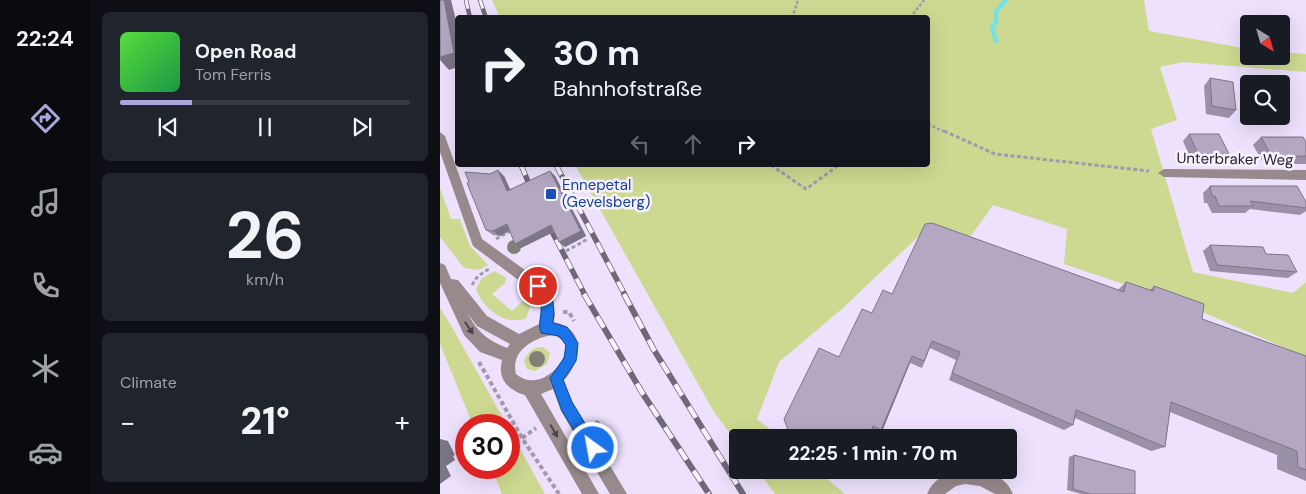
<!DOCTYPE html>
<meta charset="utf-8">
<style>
:root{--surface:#171b24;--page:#20242c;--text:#f1f3f6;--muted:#9ea1a6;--line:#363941;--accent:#a9a6dd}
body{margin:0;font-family:"DM Sans",sans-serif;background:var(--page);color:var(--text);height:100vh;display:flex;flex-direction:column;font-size:19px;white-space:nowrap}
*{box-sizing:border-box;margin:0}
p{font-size:16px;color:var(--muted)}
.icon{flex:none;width:28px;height:28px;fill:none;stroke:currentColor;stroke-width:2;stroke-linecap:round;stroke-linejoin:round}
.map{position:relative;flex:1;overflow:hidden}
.sheet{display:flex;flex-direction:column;gap:12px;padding:12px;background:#0d0f14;width:350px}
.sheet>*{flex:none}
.hud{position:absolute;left:15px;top:15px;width:475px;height:152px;border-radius:5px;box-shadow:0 5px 20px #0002;background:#171b24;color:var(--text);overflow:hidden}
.needle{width:32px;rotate:143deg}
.controls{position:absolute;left:800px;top:15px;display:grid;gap:10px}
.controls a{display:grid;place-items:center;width:50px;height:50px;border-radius:5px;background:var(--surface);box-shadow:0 5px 20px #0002;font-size:25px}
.speed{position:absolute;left:15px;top:414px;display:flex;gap:10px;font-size:25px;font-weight:700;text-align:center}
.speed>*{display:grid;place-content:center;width:65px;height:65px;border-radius:50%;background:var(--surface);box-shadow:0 5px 20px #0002;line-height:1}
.speed .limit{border:8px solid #d22;background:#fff;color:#111}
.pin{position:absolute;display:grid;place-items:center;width:42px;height:42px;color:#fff;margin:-21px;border:2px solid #fff;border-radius:50%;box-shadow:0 1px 5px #0007}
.me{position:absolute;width:55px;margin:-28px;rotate:328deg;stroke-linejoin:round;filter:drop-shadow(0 0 4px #0008)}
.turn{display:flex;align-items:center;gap:18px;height:105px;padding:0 15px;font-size:22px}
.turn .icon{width:65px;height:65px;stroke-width:2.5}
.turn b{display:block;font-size:35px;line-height:42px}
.lanes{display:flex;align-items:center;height:48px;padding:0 15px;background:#0003;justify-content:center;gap:25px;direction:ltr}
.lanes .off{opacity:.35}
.big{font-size:38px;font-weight:700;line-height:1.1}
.sheet .card{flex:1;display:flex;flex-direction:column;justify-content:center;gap:8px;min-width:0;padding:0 18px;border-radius:8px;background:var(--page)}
.sheet .dial{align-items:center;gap:0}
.dial b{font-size:65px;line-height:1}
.song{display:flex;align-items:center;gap:15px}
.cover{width:60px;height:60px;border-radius:8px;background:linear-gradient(135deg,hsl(110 70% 55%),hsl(140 70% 35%))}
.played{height:5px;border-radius:2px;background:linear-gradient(90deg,var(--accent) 25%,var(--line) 25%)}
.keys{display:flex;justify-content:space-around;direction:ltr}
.heat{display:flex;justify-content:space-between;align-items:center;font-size:28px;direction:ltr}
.trip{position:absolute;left:289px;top:429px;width:288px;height:50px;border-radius:5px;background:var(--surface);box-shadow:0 5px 20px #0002;font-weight:700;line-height:50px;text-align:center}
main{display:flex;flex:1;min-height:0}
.dock{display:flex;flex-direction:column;width:90px;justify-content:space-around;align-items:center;background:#090b0e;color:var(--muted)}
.dock .icon{width:35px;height:35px}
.dock .current{color:var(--accent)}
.dock b{font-size:22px;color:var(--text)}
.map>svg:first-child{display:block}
</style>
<main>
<nav class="dock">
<b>22:24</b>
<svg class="icon current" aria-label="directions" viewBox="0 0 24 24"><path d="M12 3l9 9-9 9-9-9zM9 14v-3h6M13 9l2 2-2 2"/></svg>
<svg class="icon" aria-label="music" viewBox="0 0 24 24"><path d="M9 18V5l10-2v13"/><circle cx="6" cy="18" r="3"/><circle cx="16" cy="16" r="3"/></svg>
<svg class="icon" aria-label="phone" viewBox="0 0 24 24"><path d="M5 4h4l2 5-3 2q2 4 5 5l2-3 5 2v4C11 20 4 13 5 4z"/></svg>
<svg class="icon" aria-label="climate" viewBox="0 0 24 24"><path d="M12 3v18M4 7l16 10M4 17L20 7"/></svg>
<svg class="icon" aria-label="car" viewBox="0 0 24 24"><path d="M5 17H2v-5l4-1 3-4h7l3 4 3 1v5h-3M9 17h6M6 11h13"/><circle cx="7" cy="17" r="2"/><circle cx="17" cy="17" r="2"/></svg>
</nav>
<section class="sheet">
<div class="card">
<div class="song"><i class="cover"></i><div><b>Open Road</b><p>Tom Ferris</p></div></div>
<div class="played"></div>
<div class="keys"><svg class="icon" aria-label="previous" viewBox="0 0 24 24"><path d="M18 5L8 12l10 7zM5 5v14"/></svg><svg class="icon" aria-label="pause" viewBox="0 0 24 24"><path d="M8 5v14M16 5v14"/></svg><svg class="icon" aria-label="next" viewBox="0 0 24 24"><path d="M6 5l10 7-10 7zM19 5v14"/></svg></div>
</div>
<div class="card dial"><b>26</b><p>km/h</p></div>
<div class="card"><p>Climate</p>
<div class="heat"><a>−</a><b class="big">21°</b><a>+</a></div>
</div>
</section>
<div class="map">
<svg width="866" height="494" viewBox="0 0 866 494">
<rect width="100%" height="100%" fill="#ede1fd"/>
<path fill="#cdd991" d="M 52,0 L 704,0 L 709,31 L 809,49 L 809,56 L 841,56 L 841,52 L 866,54 L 866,72 L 743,62 L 720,67 L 737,120 L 711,129 L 753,272 L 853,293 L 866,282 L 866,357 L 746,305 L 624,264 L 627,229 L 553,205 L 531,236 L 484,231 L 403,308 L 339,362 L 317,419 L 339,437 L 298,438 L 297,443 L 274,412 L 135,165 L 488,165 L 488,18 L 60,18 Z
M 0,188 L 11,219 L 20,219 L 30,246 L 48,265 L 39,270 L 24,268 L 0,237 Z
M 55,271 L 66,278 L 65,283 L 52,294 L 72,311 L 85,299 L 90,307 L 86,318 C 65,327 43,308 36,289 L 42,278 Z
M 0,308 L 9,322 L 67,425 L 33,425 L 0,344 Z
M 103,347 L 110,353 L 107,364 L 95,371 L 87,369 L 84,362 C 86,353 94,346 103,347 Z
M 69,429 L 105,494 L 62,494 L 51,468 L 69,468 Z
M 317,470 L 377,470 L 405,494 L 335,494 Z"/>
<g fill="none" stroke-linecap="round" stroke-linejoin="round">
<path stroke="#74e1e7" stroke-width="4.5" d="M 556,41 L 552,27 L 556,23 L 556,11 L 566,0"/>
<path stroke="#a299ae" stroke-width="2.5" stroke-dasharray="3 2" stroke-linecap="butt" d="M 352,18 L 358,0
M 470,18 L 484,0
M 488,124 L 507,133"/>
<path stroke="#a299ae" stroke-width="3" stroke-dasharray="4 2.5" stroke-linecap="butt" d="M 504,131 L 555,154 L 709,171
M 331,165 L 366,189 L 399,165
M 56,239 L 72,230
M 126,251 L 148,239
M 32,285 L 38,276 L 49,269"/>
<path stroke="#a299ae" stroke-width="4" stroke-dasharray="4.5 3" stroke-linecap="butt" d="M 123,312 L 129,312 L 134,321
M 39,362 L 82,438 L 119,494
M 156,421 L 164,430
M 82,438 L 96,428"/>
<path fill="#97898c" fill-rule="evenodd" d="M 0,132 L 5,136 L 42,239 L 107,286 L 113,298 L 115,315 L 113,322 C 146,328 143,360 124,380 L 132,402 L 187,494 L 170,494 L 121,411 L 113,389 L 101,394 L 159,494 L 142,494 L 85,395 C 68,390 57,379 62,360 L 40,352 L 24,335 L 0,283 L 0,263 L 5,265 L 11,279 L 18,280 L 47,316 L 79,334 L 99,324 C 101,314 102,303 97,294 L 33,246 L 0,152 ZM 28,314 L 37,326 L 70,344 L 67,348 C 49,341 37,332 28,314 ZM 114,335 C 117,337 121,338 123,341 C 135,358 99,395 76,374 C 70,351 94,337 114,335 Z
M 724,169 L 866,170 L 866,180 L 724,177 L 718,173 Z
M 516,470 C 538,470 563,470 573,494 L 555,494 L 540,486 L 525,484 L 516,486 L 505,494 L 487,494 C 492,481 503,475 516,470 Z"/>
<g stroke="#6f6879" stroke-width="4.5">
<path id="rail-far2" d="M 26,0 L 30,18
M 40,0 L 46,18"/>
</g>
<g stroke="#6f6879" stroke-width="5.5">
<path id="rail-far1" d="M 81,165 L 93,193
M 116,165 L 185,295
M 106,220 L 145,295"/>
</g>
<g stroke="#6f6879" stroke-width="6">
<path id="rail" d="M 144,294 L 203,394 L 269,494
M 184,294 L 214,350 L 303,494"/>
</g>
<use href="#rail-far2" stroke="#f7f2fd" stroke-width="3" stroke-dasharray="9" stroke-linecap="butt"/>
<use href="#rail-far1" stroke="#f7f2fd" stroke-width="4" stroke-dasharray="11" stroke-linecap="butt"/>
<use href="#rail" stroke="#f7f2fd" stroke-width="4.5" stroke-dasharray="13" stroke-linecap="butt"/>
</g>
<g fill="#827f79">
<circle cx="74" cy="247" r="7"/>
<circle cx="97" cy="359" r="8"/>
</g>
<path fill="#9a90a7" d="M 770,78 L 796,110 L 789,118 L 766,114 L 764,86 Z
M 749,134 L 789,154 L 782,162 L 752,162 L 743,141 Z
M 821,137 L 866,142 L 866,164 L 824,164 L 813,145 Z
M 64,176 L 70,189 L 115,176 L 146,236 L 125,247 L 114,232 L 81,248 L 70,231 L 60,236 L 53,235 L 46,230 Z
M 770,186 L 866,202 L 866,211 L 860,215 L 810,209 L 805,213 L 772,213 L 767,203 L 764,203 L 763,193 Z
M 770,245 L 826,254 L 857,272 L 848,278 L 770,271 L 763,251 Z
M 686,282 L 710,290 L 714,286 L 762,319 L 866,356 L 866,481 L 837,469 L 837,455 L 730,412 L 725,447 L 711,451 L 635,418 L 633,425 L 624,430 L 509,380 L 516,360 L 490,348 L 482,368 L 470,363 L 441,434 L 433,431 L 431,438 L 351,438 L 399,357 L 432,313 L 452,294 L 678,290 Z
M 634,455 L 695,494 L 641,494 L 627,490 L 629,457 Z"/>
<path fill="#7d7588" d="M 4,0 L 11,0 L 18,29 L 18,67 L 9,70 L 0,60 Z
M 58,170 L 64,176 L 73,196 L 67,191 Z
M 110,171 L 115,176 L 146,236 L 125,247 L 119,242 Z
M 67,224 L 73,229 L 60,236 L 53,231 Z
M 111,225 L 117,230 L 81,248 L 75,244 Z
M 472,356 L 470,363 L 441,434 L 441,430 Z
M 433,426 L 433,431 L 431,438 L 429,438 Z
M 0,439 L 8,441 L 15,455 L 13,456 L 15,460 L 6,466 L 11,476 L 0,484 Z"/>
<path fill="#b3a7c2" stroke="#7d7588" d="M 0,0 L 4,0 L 14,53 L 0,57 Z
M 770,78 L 793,82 L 796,110 L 772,106 Z
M 749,134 L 779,134 L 789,154 L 758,154 Z
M 821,137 L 863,137 L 866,142 L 866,156 L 832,157 Z
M 58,170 L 67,191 L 110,171 L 141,231 L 119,242 L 111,225 L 75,244 L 67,224 L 53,231 L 46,230 L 27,183 L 29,182 L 25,172 L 50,174 Z
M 770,186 L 857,186 L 866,202 L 866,208 L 810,201 L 813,206 L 779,206 L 775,196 L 772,196 Z
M 492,223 L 684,292 L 686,282 L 713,291 L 714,286 L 764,304 L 762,319 L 866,356 L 866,470 L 858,467 L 857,451 L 731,402 L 725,447 L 636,410 L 633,425 L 512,373 L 520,352 L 492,341 L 484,361 L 472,356 L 441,430 L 433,426 L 429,438 L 410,438 L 408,436 L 407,438 L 351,438 L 344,419 L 379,348 L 399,357 L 422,309 L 432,313 L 443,290 L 452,294 L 485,224 Z
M 770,245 L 823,247 L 826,254 L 848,255 L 857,272 L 777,265 Z
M 634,455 L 695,471 L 695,494 L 650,494 L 633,489 Z"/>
<defs><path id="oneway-solid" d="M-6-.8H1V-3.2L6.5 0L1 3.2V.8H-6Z" transform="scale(1.25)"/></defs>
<g fill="#4d454d">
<use href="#oneway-solid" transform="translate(29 328) rotate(56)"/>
<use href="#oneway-solid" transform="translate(114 431) rotate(60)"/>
</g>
<path fill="#1a73e8" stroke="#114b97" d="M 98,280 C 114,286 115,309 113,323 L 127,327 L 138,343 L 136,361 L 123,380 L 132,402 L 160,448 L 158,453 L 153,455 L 148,453 L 122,411 L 110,378 L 124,358 L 126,345 L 119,336 L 101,333 C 97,323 104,311 100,300 C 99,295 94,290 92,286 Z"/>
<rect fill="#1a4fb4" stroke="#f7f2fd" stroke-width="2" x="105" y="188" width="12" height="12" rx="2.5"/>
<g text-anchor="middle" stroke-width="5" stroke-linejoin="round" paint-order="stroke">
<g font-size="15" fill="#25212b" stroke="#f7f2fd">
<text transform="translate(795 159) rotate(1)" y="5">Unterbraker Weg</text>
</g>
<g font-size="15" fill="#164399" stroke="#f7f2fd" text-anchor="start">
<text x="122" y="190">Ennepetal<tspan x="122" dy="17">(Gevelsberg)</tspan></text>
</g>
</g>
</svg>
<div class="controls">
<a><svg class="needle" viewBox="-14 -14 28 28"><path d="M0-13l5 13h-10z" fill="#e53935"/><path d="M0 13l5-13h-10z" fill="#9ea1a6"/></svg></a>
<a><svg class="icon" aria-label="search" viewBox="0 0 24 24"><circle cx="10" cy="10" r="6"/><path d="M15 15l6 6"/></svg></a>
</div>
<div class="speed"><div class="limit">30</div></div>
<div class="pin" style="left:98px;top:286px;background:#d93025"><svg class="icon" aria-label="arrive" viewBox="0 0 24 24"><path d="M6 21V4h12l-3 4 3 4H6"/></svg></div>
<svg class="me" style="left:153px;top:448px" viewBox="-20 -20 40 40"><circle r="17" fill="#1a73e8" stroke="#fff" stroke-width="3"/><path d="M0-11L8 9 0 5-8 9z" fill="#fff"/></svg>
<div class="trip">22:25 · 1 min · 70 m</div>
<div class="hud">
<div class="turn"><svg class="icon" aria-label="right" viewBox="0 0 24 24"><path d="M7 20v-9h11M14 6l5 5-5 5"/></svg><div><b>30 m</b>Bahnhofstraße</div></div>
<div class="lanes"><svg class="icon off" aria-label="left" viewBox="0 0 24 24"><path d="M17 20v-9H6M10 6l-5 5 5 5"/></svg><svg class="icon off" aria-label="ahead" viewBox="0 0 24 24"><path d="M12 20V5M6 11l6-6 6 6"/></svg><svg class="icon" aria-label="right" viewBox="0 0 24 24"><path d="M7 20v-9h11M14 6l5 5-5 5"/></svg></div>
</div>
</div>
</main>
